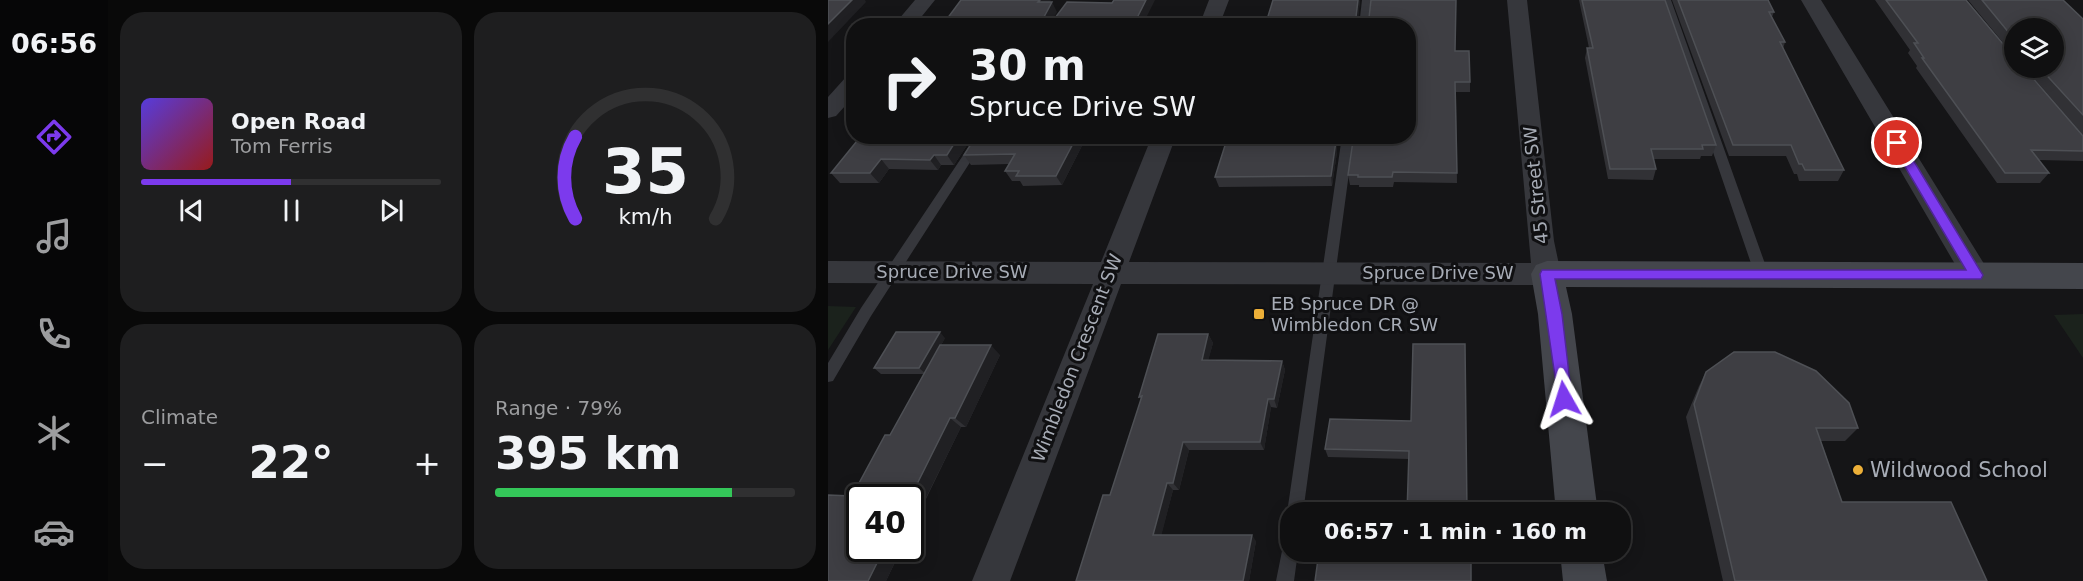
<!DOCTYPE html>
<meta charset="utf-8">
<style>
:root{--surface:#101011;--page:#1e1e1f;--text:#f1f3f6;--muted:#9c9d9f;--line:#303031;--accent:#7c3aed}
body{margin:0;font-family:"DejaVu Sans",sans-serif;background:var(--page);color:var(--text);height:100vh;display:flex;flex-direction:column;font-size:22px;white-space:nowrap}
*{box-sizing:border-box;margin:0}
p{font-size:20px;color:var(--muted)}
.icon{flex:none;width:33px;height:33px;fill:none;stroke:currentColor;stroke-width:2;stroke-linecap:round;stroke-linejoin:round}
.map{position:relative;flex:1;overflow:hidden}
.details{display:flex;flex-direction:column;gap:12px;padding:12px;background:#090909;width:720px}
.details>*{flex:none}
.banner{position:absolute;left:18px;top:18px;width:570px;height:126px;border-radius:24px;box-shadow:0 3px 15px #0003,0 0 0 2px var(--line);background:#101011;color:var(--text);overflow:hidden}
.tools{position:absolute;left:1176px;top:18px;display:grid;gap:12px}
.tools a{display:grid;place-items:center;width:60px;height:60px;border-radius:50%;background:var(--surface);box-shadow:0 3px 15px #0003,0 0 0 2px var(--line);font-size:30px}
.speed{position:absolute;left:18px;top:484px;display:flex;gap:12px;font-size:30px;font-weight:700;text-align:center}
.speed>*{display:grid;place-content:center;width:78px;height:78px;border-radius:50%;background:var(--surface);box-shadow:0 3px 15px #0003,0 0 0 2px var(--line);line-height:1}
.speed .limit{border:3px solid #111;border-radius:9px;background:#fff;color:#111}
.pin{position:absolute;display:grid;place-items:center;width:51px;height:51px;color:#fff;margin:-26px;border:3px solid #fff;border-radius:50%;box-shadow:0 2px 6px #0007}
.me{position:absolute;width:66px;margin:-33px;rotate:354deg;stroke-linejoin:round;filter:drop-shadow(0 0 4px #0008)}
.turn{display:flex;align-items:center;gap:21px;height:126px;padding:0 24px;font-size:27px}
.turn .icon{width:78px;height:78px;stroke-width:2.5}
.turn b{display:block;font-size:42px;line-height:51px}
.big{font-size:45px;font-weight:600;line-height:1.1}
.details .tile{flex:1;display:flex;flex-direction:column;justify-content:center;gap:9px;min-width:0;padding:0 21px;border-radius:24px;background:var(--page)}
.details .dial{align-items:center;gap:0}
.dial svg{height:156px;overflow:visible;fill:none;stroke:var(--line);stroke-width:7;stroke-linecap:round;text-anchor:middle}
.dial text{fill:var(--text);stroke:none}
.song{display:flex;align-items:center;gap:18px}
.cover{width:72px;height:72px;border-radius:9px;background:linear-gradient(135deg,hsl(250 70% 55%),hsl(0 70% 35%))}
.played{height:6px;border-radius:3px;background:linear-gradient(90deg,var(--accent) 50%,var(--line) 50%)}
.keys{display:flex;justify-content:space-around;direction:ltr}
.heat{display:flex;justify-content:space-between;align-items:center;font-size:33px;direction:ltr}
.charge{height:9px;border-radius:4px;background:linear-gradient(90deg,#34c759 79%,var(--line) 0)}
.details .tiles{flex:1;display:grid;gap:12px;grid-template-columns:repeat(2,1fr)}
.trip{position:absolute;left:452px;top:502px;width:351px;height:60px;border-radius:24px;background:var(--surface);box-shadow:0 3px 15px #0003,0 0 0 2px var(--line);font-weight:600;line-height:60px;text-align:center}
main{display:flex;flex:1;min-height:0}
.tabs{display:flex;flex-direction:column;width:108px;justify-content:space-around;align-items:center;background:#060607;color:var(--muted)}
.tabs .icon{width:42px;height:42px}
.tabs .selected{color:var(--accent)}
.tabs b{font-size:27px;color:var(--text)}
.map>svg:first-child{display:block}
</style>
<main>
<nav class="tabs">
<b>06:56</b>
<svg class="icon selected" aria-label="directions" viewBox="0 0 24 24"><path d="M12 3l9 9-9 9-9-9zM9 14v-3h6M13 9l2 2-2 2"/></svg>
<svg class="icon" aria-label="music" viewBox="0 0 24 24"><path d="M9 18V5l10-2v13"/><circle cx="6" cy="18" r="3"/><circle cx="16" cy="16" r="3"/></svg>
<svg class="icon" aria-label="phone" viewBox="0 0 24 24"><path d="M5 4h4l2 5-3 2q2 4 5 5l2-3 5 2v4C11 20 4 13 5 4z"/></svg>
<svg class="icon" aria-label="climate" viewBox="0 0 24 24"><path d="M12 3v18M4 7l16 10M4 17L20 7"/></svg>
<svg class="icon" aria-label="car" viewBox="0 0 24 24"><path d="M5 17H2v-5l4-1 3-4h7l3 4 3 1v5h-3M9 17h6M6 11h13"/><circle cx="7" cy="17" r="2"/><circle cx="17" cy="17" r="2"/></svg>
</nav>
<section class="details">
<div class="tiles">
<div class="tile">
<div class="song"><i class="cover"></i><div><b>Open Road</b><p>Tom Ferris</p></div></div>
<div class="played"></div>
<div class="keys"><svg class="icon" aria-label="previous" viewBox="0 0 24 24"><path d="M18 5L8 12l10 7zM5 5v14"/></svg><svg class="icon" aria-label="pause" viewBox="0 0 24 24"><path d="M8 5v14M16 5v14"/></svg><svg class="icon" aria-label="next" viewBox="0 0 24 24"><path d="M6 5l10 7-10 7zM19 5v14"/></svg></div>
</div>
<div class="tile dial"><svg viewBox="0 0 100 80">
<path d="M14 69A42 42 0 1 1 86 69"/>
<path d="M14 69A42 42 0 0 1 14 27" stroke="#7c3aed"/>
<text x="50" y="56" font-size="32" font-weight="700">35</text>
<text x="50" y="72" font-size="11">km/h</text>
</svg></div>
<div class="tile"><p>Climate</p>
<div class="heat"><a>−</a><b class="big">22°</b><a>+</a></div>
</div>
<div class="tile"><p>Range · 79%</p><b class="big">395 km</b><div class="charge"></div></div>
</div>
</section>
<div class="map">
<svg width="1255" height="581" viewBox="0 0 1255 581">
<rect width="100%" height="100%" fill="#151517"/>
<path fill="#1b221c" d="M 0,306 L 28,307 L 0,350 Z
M 1255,314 L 1255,358 L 1226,315 Z"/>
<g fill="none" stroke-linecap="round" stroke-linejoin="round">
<path fill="#36373c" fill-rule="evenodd" d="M 534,0 L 544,0 L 541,26 L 531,26 Z
M 833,0 L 843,0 L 941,275 L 939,279 L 929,279 L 927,275 Z
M 148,136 L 159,136 L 43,316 L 5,381 L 0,382 L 0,363 L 33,308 Z
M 514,136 L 526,136 L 475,513 L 462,513 L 462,519 L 459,513 Z
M 462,538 L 462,552 L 470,552 L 466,581 L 448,581 L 456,541 Z"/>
<path fill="#36373c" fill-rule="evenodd" d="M 87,0 L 107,0 L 86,26 L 65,26 Z
M 381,0 L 401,0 L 391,26 L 371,26 Z
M 679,0 L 699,0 L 726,241 L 733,274 L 729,282 L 719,285 L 293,284 L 182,581 L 144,581 L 265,284 L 0,283 L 0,261 L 273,262 L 324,136 L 348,136 L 301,262 L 703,263 Z
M 973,0 L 993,0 L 1158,267 L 1162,275 L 1158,283 L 1148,286 L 1138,283 Z
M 26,76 L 26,96 L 8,116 L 0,118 L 0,97 L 18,77 Z"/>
<path fill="#44464c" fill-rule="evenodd" d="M 719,261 L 1255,263 L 1255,289 L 738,287 L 744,314 L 770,513 L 728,513 L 710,314 L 703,274 L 708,265 Z
M 732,552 L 774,552 L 779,581 L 735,581 Z"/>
</g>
<path fill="#313135" d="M 445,0 L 532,0 L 530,17 L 541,18 L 543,0 L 628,0 L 627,51 L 641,51 L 642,82 L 642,92 L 628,92 L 629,183 L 566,182 L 565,187 L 531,187 L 531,185 L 522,185 L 520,175 L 525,141 L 540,141 L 541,136 L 580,136 L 580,26 L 437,26 Z
M 751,0 L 837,0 L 888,145 L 884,156 L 873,156 L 872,159 L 826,159 L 828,169 L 825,180 L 780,179 L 757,58 L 759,48 L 761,48 Z
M 844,0 L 940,0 L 946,12 L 944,17 L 957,42 L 955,49 L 1016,170 L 1010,181 L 971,181 L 969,174 L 966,174 L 958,156 L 901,156 Z
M 1047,0 L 1138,0 L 1182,51 L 1140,0 L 1235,0 L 1255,19 L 1255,135 L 1197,68 L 1226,68 L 1186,28 L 1186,68 L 1255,136 L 1255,161 L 1211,160 L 1221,173 L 1212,183 L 1169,183 L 1088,68 L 1089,66 L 1080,53 L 1082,50 Z
M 33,136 L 145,136 L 126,165 L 113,165 L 110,170 L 61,169 L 51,183 L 12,183 L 3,173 Z
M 148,136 L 259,136 L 234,185 L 195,186 L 192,181 L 184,181 L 177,171 L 181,164 L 143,165 L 136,155 Z
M 400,136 L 487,136 L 486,142 L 508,141 L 509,152 L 504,186 L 391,187 L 387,177 Z
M 380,334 L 385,343 L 380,360 L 454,361 L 457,370 L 449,408 L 443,407 L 436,450 L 361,450 L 351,490 L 345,490 L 333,535 L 428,541 L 421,581 L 248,581 L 282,495 L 313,399 L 311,397 Z
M 117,338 L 113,345 L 172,355 L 138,427 L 133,427 L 58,581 L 0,581 L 24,496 L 62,435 L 96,374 L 53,374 L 46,368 Z
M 878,372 L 1030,428 L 1017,441 L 993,441 L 1014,502 L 1159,581 L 895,581 L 858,417 L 871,386 Z
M 583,421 L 639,511 L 579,513 L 581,459 L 500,457 L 497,449 Z"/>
<path fill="#202023" d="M 24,0 L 37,0 L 38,2 L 0,42 L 0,24 Z
M 212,0 L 223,0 L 215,12 L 210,2 Z
M 318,0 L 327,0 L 314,26 L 308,20 Z
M 530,0 L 532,0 L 530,26 L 528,17 Z
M 224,2 L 229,12 L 221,26 L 216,17 Z
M 319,20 L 322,26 L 317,26 Z
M 131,136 L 145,136 L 126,165 L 119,155 Z
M 249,136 L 259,136 L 234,185 L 228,176 Z
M 483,136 L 487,136 L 484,152 L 482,142 Z
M 508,141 L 509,152 L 504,186 L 503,176 Z
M 106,155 L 113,165 L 110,170 L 102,160 Z
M 53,159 L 61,169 L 51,183 L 42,173 Z
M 112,332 L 117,338 L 98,374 L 91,368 Z
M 380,334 L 385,343 L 378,369 L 374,360 Z
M 163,345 L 172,355 L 138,427 L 127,418 Z
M 454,361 L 457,370 L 449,408 L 446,399 Z
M 440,399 L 443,407 L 436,450 L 432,442 Z
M 122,418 L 133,427 L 82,530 L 82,498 Z
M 355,442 L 361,450 L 351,490 L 345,483 Z
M 339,483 L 345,490 L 332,541 L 325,535 Z
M 424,535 L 428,541 L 421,581 L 415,581 Z
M 56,549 L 73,549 L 58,581 L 40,581 Z"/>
<path fill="#3e3e43" stroke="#4e5055" stroke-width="1.5" d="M 0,0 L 24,0 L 0,24 Z
M 133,0 L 212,0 L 210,2 L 224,2 L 216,17 L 227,18 L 239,2 L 284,3 L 286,0 L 318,0 L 308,20 L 319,20 L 317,26 L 110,26 L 116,23 Z
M 445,0 L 530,0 L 528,17 L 541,18 L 543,0 L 628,0 L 627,51 L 641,51 L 642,82 L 627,82 L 629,173 L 565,172 L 564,177 L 530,177 L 530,175 L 520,175 L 525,141 L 540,141 L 541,136 L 580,136 L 580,26 L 437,26 Z
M 754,0 L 837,0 L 888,145 L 874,145 L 875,149 L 823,149 L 828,169 L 782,169 L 759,48 L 765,48 Z
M 850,0 L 940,0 L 946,12 L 941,12 L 957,42 L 952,42 L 1016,170 L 977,170 L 974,164 L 971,164 L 963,145 L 905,145 Z
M 1058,0 L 1138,0 L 1186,57 L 1186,68 L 1196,68 L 1255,136 L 1255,151 L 1203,150 L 1221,173 L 1177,173 L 1094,58 L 1096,58 L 1086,43 L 1090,43 Z
M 1154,0 L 1235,0 L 1255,19 L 1255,115 L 1212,68 L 1226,68 L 1226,28 L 1186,28 L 1186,39 Z
M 33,136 L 131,136 L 119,155 L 106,155 L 102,160 L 53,159 L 42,173 L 3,173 Z
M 148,136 L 249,136 L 228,176 L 188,176 L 191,171 L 177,171 L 187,154 L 136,155 Z
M 400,136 L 483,136 L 482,142 L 508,141 L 503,176 L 387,177 Z
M 68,332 L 112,332 L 91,368 L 46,368 Z
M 330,334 L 380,334 L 374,360 L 454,361 L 446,399 L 440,399 L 432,442 L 355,442 L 345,483 L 339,483 L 325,535 L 424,535 L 415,581 L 248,581 L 275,495 L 282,495 L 314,396 L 311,397 Z
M 585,344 L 637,344 L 639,511 L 642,511 L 642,513 L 579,513 L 581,451 L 497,449 L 502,419 L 583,421 Z
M 112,345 L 163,345 L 127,418 L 122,418 L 82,498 L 32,498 L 32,549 L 56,549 L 40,581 L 0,581 L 0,495 L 24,496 L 57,435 L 62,435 Z
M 906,352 L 947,352 L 988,371 L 1021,403 L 1030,428 L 988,428 L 1014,502 L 1123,502 L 1159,581 L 907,581 L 866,404 L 878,372 Z
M 491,552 L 643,552 L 643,581 L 487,581 Z"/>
<path fill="#7c3aed" stroke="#51269a" stroke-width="1.5" d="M 1069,139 L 1073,140 L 1153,272 L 1155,275 L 1153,279 L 727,279 L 734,314 L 744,399 L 741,404 L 736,406 L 731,404 L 712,274 L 714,270 L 1138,270 L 1063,143 Z"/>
<g fill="#ecaf38" stroke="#101012" stroke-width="2">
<rect x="425" y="308" width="12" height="12" rx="3"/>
<circle cx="1030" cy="470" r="6"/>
</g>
<g text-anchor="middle" stroke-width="6" stroke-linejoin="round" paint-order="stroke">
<g font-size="18" fill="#a7acb6" stroke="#101012">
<text transform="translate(708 185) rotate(-96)" y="6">45 Street SW</text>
<text x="124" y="278">Spruce Drive SW</text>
<text x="610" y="279">Spruce Drive SW</text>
<text transform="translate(249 358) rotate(-69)" y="6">Wimbledon Crescent SW</text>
</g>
<g font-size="18" fill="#a7acb6" stroke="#101012" text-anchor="start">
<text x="443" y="310">EB Spruce DR @<tspan x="443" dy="21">Wimbledon CR SW</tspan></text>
</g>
<g font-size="21" fill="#a7acb6" stroke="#101012" text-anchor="start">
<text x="1042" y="477">Wildwood School</text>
</g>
</g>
</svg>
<div class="tools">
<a><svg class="icon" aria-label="layers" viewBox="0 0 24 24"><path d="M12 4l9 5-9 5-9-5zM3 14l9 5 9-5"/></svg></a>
</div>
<div class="speed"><div class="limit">40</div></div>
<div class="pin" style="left:1069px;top:143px;background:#d93025"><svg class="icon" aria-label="arrive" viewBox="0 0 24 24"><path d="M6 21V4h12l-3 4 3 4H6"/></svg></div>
<svg class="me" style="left:736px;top:399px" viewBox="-20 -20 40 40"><path d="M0-17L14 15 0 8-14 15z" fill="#7c3aed" stroke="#fff" stroke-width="4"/></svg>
<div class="trip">06:57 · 1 min · 160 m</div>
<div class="banner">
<div class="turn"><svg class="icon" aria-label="right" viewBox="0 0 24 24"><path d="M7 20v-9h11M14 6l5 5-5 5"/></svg><div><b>30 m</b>Spruce Drive SW</div></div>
</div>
</div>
</main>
